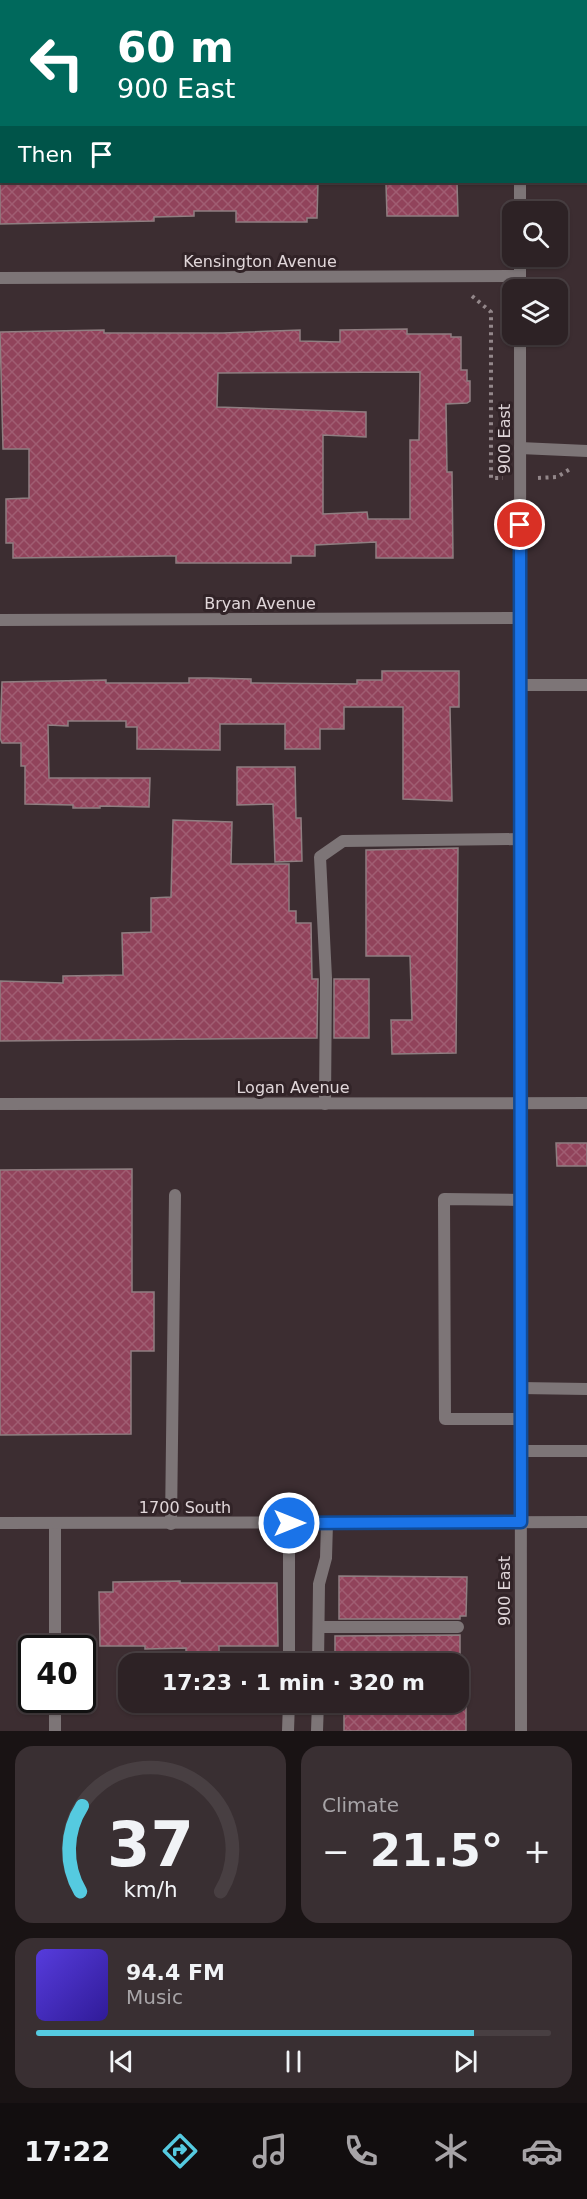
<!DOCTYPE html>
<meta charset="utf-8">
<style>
:root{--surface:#2d2225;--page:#392f32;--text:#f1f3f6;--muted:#a7a4a7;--line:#483f42;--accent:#55cae0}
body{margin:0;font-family:"DejaVu Sans",sans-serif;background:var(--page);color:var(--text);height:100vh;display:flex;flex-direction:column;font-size:22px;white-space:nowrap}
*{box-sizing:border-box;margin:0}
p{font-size:20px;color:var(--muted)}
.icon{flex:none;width:33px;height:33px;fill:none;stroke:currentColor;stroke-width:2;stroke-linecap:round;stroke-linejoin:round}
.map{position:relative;height:1731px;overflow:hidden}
.side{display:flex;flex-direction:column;gap:15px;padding:15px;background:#191314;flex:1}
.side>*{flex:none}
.guide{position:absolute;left:0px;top:0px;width:588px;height:183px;box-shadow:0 2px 4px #0004,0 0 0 2px var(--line);background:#00695c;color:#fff;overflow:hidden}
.fabs{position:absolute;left:502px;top:201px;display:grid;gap:12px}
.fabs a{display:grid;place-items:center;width:66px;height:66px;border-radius:12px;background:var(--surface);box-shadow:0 2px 4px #0004,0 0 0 2px var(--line);font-size:30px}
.speed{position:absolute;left:18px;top:1635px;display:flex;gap:12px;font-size:30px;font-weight:700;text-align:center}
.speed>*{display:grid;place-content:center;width:78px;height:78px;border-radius:50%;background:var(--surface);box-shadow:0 2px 4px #0004,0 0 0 2px var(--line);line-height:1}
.speed .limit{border:3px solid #111;border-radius:9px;background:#fff;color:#111}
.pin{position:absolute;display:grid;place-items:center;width:51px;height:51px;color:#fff;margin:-26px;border:3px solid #fff;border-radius:50%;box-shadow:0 2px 6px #0007}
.me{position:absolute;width:66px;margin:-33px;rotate:90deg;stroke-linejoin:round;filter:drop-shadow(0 0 4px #0008)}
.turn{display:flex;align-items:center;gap:21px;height:126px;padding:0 18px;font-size:27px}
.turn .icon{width:78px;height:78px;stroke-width:2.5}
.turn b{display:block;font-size:42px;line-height:51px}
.then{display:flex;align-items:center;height:57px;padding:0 18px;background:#0003;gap:12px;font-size:22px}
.big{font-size:45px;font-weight:700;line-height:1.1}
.side .tile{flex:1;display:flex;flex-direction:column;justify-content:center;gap:9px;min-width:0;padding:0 21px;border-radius:18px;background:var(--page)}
.side .dial{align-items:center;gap:0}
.dial svg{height:156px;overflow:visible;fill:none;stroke:var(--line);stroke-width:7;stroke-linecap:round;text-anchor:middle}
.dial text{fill:var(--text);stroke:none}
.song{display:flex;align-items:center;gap:18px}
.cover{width:72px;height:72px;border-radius:9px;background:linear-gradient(135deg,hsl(250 70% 55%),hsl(250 70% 35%))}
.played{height:6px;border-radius:3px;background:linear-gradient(90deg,var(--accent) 85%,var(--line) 85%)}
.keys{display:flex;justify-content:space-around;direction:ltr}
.heat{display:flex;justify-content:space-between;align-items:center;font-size:33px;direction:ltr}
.side .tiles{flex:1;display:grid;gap:15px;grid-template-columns:1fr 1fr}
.tile:last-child{grid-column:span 2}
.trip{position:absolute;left:118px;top:1653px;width:351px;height:60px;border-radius:18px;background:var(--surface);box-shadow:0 2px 4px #0004,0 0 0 2px var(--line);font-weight:700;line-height:60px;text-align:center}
.tab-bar{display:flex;height:96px;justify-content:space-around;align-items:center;background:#120e0f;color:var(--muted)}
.tab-bar .icon{width:42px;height:42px}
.tab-bar .active{color:var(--accent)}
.tab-bar b{font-size:27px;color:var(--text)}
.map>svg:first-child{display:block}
</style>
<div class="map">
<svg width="587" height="1731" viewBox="0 0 587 1731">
<defs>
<pattern id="building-cross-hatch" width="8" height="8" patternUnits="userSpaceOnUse" patternTransform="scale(1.5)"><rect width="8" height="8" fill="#91435b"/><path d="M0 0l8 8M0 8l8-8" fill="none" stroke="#a05d72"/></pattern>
</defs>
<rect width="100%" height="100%" fill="#3c2d31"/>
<path fill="url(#building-cross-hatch)" stroke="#8f7e81" stroke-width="1.5" fill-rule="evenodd" d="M 0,182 L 318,182 L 317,218 L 307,218 L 307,222 L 236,222 L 236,211 L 194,211 L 194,216 L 154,217 L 154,221 L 0,224 Z
M 457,183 L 458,216 L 387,216 L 386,184 Z
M 407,329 L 407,334 L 451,334 L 451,337 L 461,337 L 461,370 L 467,370 L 467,381 L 470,381 L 470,401 L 467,403 L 446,404 L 447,472 L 452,472 L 453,558 L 376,558 L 376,542 L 315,545 L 315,556 L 291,556 L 291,563 L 176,563 L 176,556 L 165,556 L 13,558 L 13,543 L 6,543 L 6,499 L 29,498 L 29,449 L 3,449 L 0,332 L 104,330 L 104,333 L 223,333 L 300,330 L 300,341 L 340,342 L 340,330 ZM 420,372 L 419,440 L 410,440 L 410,519 L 368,519 L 367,512 L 323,514 L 323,435 L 366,437 L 366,412 L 217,407 L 218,373 Z
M 382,671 L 459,671 L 459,707 L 450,707 L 452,801 L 403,799 L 403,707 L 344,707 L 344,729 L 320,729 L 320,749 L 285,749 L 285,724 L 220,724 L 220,750 L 137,749 L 137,727 L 126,727 L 126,721 L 68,721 L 68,726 L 48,725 L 49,778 L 150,778 L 149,807 L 100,806 L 100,808 L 73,808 L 73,805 L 25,804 L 25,766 L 21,766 L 21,743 L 2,743 L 0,738 L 2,682 L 106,680 L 106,683 L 189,683 L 189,678 L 209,678 L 251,679 L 251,683 L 357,684 L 357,680 L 382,680 Z
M 237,767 L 295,767 L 296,818 L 301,818 L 302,861 L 275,862 L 273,804 L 237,805 Z
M 173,820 L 232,822 L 231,864 L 289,864 L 289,911 L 296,911 L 296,923 L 311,923 L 312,979 L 318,979 L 317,1038 L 0,1041 L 0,981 L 63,983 L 63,976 L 123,975 L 122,933 L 151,932 L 151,898 L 171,897 Z
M 458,848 L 456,1053 L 392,1054 L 391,1020 L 412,1020 L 410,956 L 366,956 L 366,850 Z
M 334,979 L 369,979 L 369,1038 L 334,1038 Z
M 556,1143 L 587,1143 L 587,1166 L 557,1166 Z
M 132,1169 L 132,1292 L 154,1292 L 154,1351 L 131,1351 L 131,1434 L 0,1435 L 0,1170 Z
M 339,1576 L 467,1577 L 466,1616 L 460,1616 L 460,1619 L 339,1619 Z
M 180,1581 L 180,1583 L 277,1583 L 278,1646 L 219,1646 L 219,1655 L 186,1655 L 186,1648 L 145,1649 L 145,1646 L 100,1646 L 99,1592 L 113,1592 L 113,1582 Z
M 460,1635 L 460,1664 L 335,1664 L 335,1636 Z
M 344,1702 L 466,1702 L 466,1731 L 344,1731 Z"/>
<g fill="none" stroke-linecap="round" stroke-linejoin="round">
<path stroke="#93878a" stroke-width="4" stroke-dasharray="3 4.5" stroke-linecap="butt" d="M 472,296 L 491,312 L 491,478 L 503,478
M 538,478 L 557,477 L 570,469"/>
<path stroke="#7d7577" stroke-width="12" d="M 325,1104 L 326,978 L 320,857 L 343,841 L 520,839
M 520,1200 L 444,1199 L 445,1419 L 520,1419
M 520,1388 L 587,1389
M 520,1451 L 587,1451
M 171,1524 L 175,1195
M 319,1627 L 458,1627
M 289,1664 L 289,1523
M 318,1664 L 319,1584 L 326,1558 L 327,1523
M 288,1731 L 289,1702
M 317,1731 L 318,1702"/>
<path stroke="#7d7577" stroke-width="12" d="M 0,278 L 520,276
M 520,448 L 587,451
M 0,620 L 520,618
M 520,685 L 587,685
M 0,1104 L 587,1103
M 55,1524 L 55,1648
M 55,1700 L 55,1731"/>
<path stroke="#7d7577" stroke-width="12" d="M 520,0 L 520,2
M 520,182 L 520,212
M 520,256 L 520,290
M 520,334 L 521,1731
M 0,1523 L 587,1522"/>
</g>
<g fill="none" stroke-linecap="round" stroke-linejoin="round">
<g stroke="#114b97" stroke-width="15">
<path id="route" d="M 289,1523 L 521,1522 L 520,525"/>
</g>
<use href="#route" stroke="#1a73e8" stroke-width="10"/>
</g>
<g text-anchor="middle" stroke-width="6" stroke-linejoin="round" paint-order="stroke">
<g font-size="16" fill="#e0d6d9" stroke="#312327">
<text x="260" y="267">Kensington Avenue</text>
<text transform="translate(504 439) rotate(-90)" y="6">900 East</text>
<text x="260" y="609">Bryan Avenue</text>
<text x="293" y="1093">Logan Avenue</text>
<text x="185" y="1513">1700 South</text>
<text transform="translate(504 1591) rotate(-90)" y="6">900 East</text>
</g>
</g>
</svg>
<div class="fabs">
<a><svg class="icon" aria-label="search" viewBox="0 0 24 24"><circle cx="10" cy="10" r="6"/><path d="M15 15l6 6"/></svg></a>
<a><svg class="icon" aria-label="layers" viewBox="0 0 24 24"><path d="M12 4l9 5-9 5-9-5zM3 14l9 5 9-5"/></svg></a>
</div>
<div class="speed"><div class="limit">40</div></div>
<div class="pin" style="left:520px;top:525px;background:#d93025"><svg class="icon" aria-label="arrive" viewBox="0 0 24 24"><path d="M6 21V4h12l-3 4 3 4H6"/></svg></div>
<svg class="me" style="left:289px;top:1523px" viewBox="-20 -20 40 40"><circle r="17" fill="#1a73e8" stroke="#fff" stroke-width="3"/><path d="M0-11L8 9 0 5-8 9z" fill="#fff"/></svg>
<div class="trip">17:23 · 1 min · 320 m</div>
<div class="guide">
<div class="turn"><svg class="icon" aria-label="left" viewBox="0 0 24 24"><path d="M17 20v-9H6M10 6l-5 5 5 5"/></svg><div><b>60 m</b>900 East</div></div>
<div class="then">Then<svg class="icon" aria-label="arrive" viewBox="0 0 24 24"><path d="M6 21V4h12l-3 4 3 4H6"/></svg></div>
</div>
</div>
<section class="side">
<div class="tiles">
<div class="tile dial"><svg viewBox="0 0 100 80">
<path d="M14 69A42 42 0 1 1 86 69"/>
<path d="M14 69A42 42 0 0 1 15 25" stroke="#55cae0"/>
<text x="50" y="56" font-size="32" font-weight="700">37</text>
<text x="50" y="72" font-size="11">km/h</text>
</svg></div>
<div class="tile"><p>Climate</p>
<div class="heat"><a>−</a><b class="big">21.5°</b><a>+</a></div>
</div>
<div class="tile">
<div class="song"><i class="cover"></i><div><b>94.4 FM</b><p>Music</p></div></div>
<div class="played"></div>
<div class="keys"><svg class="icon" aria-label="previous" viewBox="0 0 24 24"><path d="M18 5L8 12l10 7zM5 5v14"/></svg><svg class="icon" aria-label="pause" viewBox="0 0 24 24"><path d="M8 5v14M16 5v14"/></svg><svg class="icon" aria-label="next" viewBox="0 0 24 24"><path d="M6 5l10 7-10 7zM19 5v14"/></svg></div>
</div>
</div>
</section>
<nav class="tab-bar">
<b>17:22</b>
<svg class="icon active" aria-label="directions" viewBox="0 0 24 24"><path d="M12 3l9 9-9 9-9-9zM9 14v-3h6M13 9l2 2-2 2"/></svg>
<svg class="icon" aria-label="music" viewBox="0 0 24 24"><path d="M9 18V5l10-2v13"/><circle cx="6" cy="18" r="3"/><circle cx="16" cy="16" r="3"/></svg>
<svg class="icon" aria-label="phone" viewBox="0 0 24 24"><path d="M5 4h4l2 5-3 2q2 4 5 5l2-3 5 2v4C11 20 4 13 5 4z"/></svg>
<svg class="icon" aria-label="climate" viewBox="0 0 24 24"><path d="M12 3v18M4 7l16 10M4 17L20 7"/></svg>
<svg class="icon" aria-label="car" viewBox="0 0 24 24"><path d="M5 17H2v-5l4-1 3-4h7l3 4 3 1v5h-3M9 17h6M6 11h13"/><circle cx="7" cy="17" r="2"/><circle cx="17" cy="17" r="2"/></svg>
</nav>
